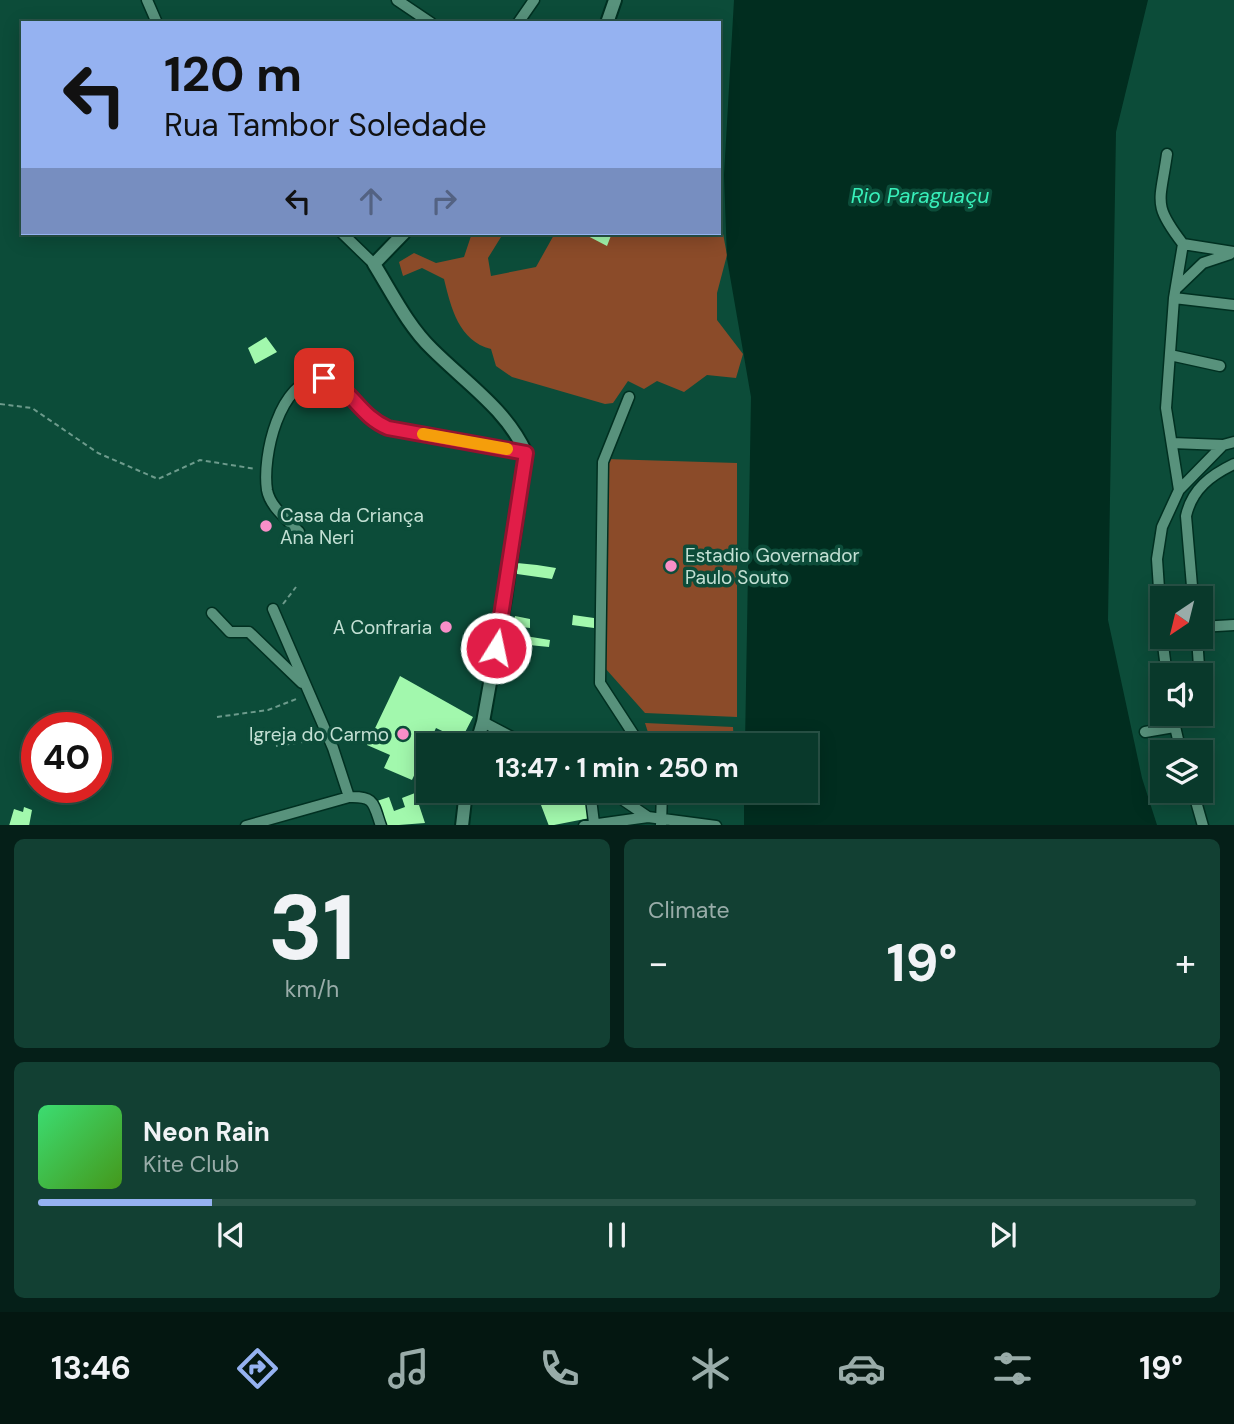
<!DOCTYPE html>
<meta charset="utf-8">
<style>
:root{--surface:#09392b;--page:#124033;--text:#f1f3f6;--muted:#99aca9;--line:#295347;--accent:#95b2f1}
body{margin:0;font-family:"DM Sans",sans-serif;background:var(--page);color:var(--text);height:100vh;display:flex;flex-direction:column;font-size:26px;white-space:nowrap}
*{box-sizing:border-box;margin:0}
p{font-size:23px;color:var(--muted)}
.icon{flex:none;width:38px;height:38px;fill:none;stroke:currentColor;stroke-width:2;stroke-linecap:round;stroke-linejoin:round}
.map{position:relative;height:825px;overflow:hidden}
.details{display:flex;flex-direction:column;gap:14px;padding:14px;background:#051f18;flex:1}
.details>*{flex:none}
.guide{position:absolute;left:21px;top:21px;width:700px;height:214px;border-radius:0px;box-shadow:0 4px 18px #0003,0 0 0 2px var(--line);background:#95b2f1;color:#111;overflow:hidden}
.needle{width:46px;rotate:215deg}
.fabs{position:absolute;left:1150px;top:586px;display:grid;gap:14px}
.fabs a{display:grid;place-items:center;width:63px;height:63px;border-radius:0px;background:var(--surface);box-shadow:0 4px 18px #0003,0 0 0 2px var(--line);font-size:35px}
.speed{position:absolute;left:21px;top:712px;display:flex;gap:14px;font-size:35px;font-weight:700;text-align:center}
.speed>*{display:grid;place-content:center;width:91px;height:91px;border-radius:50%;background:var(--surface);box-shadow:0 4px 18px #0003,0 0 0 2px var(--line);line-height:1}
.speed .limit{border:10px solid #d22;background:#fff;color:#111}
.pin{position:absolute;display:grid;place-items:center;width:60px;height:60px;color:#fff;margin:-30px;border-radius:14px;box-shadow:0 4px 10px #0006}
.me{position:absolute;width:77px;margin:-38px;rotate:10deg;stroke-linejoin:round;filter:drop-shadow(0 0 5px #0008)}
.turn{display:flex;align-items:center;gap:24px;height:147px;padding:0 28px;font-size:32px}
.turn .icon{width:91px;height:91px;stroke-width:2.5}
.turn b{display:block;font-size:49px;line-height:60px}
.lanes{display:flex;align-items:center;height:66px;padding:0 28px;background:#0003;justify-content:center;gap:35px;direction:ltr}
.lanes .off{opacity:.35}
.big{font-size:52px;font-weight:700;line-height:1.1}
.details .widget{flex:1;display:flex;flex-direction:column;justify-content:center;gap:10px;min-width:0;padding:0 24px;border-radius:10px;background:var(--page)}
.details .dial{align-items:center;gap:0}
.dial b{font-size:91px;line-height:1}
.song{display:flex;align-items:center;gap:21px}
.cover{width:84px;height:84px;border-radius:10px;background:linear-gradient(135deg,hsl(140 70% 55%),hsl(100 70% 35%))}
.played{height:7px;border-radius:4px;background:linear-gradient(90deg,var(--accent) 15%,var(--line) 15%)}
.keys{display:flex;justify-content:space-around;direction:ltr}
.heat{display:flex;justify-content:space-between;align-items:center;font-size:38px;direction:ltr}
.details .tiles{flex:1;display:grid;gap:14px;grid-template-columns:1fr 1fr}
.widget:last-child{grid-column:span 2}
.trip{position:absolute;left:416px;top:733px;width:402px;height:70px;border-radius:0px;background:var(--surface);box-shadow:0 4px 18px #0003,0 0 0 2px var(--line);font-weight:700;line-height:70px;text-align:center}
.tab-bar{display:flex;height:112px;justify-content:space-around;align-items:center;background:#041711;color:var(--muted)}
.tab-bar .icon{width:49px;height:49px}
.tab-bar .on{color:var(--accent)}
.tab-bar b{font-size:32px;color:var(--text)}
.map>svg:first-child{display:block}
</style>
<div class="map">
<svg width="1234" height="826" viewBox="0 0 1234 826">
<rect width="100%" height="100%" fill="#0c4c39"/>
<path fill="#8b4b29" d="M 719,212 L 727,255 L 717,293 L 717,320 L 743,354 L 736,378 L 707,375 L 684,392 L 657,381 L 644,389 L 628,381 L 613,403 L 605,404 L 512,377 L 496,366 L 491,349 C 459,341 451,308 444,279 L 422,268 L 403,276 L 399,262 L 414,253 L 436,263 L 464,257 L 472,233 L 501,237 L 488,258 L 491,276 L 536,267 L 555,233 L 719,233 Z
M 606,459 L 737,463 L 737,717 L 645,713 L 605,668 Z
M 645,723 L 733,727 L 734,745 L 652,745 Z"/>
<path fill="#012d1f" d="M 734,0 L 1148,0 L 1116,132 L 1108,620 L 1142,778 L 1157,825 L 744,825 L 744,791 L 807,791 L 807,746 L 745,745 L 751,397 L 727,259 L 724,175 Z"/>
<path fill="#a2f8ad" d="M 582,233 L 612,233 L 607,246 Z
M 266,337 L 277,352 L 255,364 L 248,348 Z
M 304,353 L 309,368 L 300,372 L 295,356 Z
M 517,563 L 537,565 L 556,568 L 552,579 L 517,574 Z
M 573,615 L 594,618 L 594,628 L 572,625 Z
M 515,616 L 530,619 L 530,628 L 513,626 Z
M 519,635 L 550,640 L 549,647 L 519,644 Z
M 400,676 L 473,717 L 461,740 L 436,728 L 412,780 L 384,768 L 390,755 L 367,745 Z
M 574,791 L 582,791 L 590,818 L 549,826 L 541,805 Z
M 415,793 L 425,823 L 386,826 L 377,801 L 389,797 L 394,811 L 405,807 L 402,798 Z
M 24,807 L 32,810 L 29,826 L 9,826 L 14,809 L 23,812 Z"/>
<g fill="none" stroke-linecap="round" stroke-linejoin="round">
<g stroke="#003021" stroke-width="13">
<path id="minor" d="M 147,0 L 157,23
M 397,0 L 431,23
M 518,23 L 534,0
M 1167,154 C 1160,203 1152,204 1183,244 L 1234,252
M 342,233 L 374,264
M 1177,288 L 1203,263 L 1230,254
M 1174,298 L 1234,305
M 1170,355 L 1220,366
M 629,397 L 603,462 L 600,683 L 641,746
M 1172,443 L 1223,445 L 1234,442
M 1179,490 L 1223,445
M 299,532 C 288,520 270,507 267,490 C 262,457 279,379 321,378 C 342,378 350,399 361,411 C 369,420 378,423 388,428 L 526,453
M 1193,598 L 1186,516 C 1192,489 1211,475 1234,464
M 273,609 L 333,748 L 349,797
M 212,613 L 230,632 L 249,632 L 302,683
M 1200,627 L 1234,625
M 1162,634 L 1157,559 L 1162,527 L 1179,490 L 1166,408 L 1174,298 L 1183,244
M 1162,637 L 1167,676
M 1197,637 L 1199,667
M 1172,714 L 1181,752
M 483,722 L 529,746
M 1145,732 L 1174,727
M 590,791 L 594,823
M 610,791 L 648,817
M 1193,791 L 1203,826
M 661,825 L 662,791
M 246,826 L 349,797 C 375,796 373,803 381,826
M 584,826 L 648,817 L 716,826"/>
</g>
<g stroke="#003021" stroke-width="16">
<path id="tertiary" d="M 607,23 L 615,0
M 404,233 L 374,264 C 392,293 408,326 432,349 C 466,383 506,409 526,453 L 505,599 L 483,722 L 476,746
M 462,826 L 466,791"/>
</g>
<path stroke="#6d9b8c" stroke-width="2" stroke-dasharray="5 3.5" stroke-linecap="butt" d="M 0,404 L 32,408 L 98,453 L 158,479 L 200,460 L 256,469
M 283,604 L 296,587
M 217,717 L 268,710 L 299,698
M 276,746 L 317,740"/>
<use href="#minor" stroke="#58927c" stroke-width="10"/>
<use href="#tertiary" stroke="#58927c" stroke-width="12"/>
</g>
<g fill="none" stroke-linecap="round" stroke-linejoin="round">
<g stroke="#92132f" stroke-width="18">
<path id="route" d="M 324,378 C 353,389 358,415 388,428 L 526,453 L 496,648"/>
</g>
<use href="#route" stroke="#e11d48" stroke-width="12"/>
<path stroke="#f59e0b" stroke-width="12" d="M 423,434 L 507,449"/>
</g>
<g fill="#f98fc8" stroke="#0c4c39" stroke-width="2.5">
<circle cx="266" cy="526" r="7"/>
<circle cx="671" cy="566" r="7"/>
<circle cx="446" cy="627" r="7"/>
<circle cx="403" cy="734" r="7"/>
</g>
<g text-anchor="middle" stroke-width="7" stroke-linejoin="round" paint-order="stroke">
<g font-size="19" fill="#c3e0d4" stroke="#0c4c39" text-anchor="start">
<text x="280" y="522">Casa da Criança<tspan x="280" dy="22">Ana Neri</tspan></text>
<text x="685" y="562">Estadio Governador<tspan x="685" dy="22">Paulo Souto</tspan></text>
<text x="432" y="634" text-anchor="end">A Confraria</text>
<text x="389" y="741" text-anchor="end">Igreja do Carmo</text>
</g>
<g font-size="21" font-style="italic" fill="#38f0ba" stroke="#0c4c39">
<text x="920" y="203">Rio Paraguaçu</text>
</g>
</g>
</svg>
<div class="fabs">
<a><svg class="needle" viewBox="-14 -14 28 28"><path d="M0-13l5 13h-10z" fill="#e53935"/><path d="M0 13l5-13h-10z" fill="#99aca9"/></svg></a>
<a><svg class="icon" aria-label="sound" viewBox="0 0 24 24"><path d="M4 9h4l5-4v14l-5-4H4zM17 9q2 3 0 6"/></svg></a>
<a><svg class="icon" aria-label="layers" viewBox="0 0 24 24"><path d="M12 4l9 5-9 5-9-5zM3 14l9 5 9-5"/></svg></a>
</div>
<div class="speed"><div class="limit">40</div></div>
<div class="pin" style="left:324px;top:378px;background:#d93025"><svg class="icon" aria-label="arrive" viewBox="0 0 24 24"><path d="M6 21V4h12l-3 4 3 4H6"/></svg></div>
<svg class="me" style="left:496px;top:648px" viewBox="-20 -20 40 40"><circle r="17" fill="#e11d48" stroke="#fff" stroke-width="3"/><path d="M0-11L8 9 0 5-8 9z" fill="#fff"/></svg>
<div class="trip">13:47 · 1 min · 250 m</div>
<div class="guide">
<div class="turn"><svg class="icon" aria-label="left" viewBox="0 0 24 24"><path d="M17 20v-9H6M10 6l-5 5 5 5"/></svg><div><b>120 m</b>Rua Tambor Soledade</div></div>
<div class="lanes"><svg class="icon" aria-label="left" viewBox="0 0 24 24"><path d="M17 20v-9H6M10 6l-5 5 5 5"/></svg><svg class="icon off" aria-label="ahead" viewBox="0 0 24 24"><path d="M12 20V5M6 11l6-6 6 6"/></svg><svg class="icon off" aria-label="right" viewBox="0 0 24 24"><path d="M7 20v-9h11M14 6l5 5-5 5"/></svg></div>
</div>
</div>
<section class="details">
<div class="tiles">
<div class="widget dial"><b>31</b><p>km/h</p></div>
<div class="widget"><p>Climate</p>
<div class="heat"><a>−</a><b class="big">19°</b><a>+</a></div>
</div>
<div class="widget">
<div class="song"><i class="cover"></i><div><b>Neon Rain</b><p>Kite Club</p></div></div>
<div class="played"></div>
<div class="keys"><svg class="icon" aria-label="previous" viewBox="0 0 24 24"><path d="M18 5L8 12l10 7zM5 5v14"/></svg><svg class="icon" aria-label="pause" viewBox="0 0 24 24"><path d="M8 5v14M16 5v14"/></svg><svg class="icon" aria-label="next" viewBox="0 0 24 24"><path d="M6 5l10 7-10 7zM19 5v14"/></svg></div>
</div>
</div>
</section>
<nav class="tab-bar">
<b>13:46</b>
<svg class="icon on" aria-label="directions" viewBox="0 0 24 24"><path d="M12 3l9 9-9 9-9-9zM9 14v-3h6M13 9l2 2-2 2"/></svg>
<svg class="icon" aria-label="music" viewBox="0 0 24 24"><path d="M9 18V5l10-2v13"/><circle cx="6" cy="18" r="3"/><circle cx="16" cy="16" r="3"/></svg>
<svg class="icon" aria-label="phone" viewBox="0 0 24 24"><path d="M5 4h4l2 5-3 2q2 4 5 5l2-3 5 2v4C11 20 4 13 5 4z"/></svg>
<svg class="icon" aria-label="climate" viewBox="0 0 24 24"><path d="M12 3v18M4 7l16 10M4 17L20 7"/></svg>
<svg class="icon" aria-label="car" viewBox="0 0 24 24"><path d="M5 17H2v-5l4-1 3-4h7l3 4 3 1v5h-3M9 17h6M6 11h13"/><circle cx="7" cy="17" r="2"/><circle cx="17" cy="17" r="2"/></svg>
<svg class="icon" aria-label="filters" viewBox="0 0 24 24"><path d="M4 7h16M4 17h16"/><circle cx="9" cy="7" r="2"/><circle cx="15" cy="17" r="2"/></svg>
<b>19°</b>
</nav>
